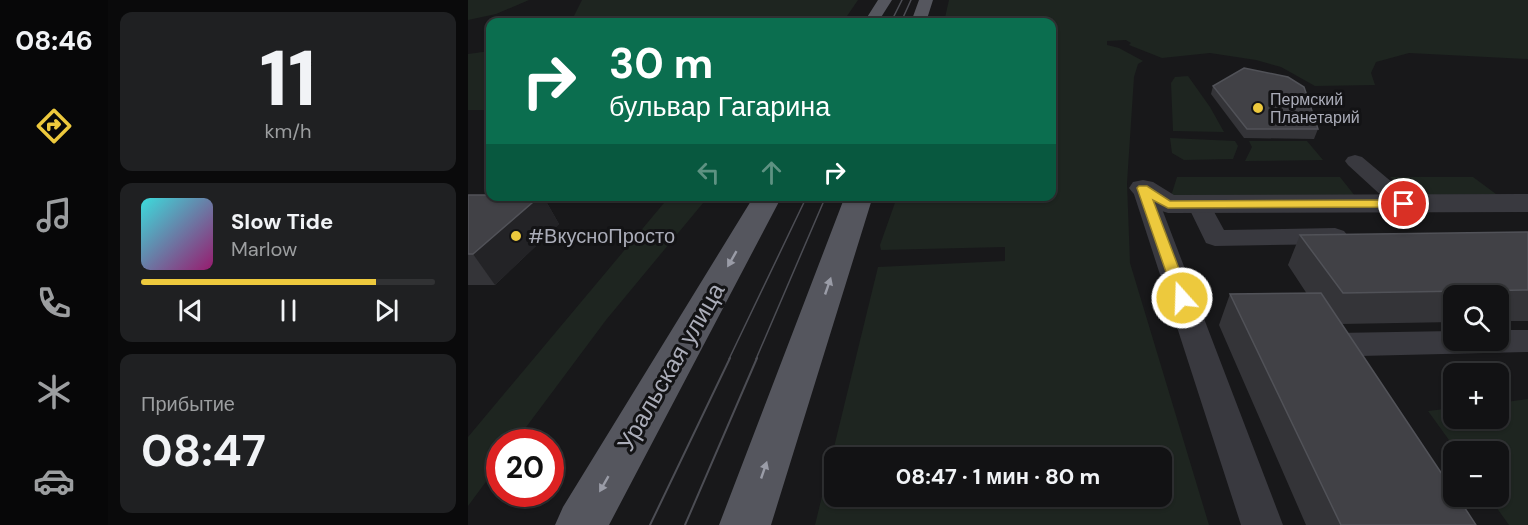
<!DOCTYPE html>
<html lang="ru">
<meta charset="utf-8">
<style>
:root{--surface:#121214;--page:#1f2022;--text:#f1f3f6;--muted:#9c9ea0;--line:#313234;--accent:#edc93d}
body{margin:0;font-family:"DM Sans",sans-serif;background:var(--page);color:var(--text);height:100vh;display:flex;flex-direction:column;font-size:22px;white-space:nowrap}
*{box-sizing:border-box;margin:0}
p{font-size:20px;color:var(--muted)}
.icon{flex:none;width:33px;height:33px;fill:none;stroke:currentColor;stroke-width:2;stroke-linecap:round;stroke-linejoin:round}
.map{position:relative;flex:1;overflow:hidden}
.drawer{display:flex;flex-direction:column;gap:12px;padding:12px;background:#0a0a0b;width:360px}
.drawer>*{flex:none}
.banner{position:absolute;left:18px;top:18px;width:570px;height:183px;border-radius:12px;box-shadow:0 2px 4px #0004,0 0 0 2px var(--line);background:#0b6e4f;color:#fff;overflow:hidden}
.buttons{position:absolute;left:975px;top:285px;display:grid;gap:12px}
.buttons a{display:grid;place-items:center;width:66px;height:66px;border-radius:12px;background:var(--surface);box-shadow:0 2px 4px #0004,0 0 0 2px var(--line);font-size:30px}
.speed{position:absolute;left:18px;top:429px;display:flex;gap:12px;font-size:30px;font-weight:700;text-align:center}
.speed>*{display:grid;place-content:center;width:78px;height:78px;border-radius:50%;background:var(--surface);box-shadow:0 2px 4px #0004,0 0 0 2px var(--line);line-height:1}
.speed .limit{border:9px solid #d22;background:#fff;color:#111}
.pin{position:absolute;display:grid;place-items:center;width:51px;height:51px;color:#fff;margin:-26px;border:3px solid #fff;border-radius:50%;box-shadow:0 2px 6px #0007}
.me{position:absolute;width:66px;margin:-33px;rotate:340deg;stroke-linejoin:round;filter:drop-shadow(0 0 4px #0008)}
.turn{display:flex;align-items:center;gap:21px;height:126px;padding:0 24px;font-size:27px}
.turn .icon{width:78px;height:78px;stroke-width:2.5}
.turn b{display:block;font-size:42px;line-height:51px}
.lanes{display:flex;align-items:center;height:57px;padding:0 24px;background:#0003;justify-content:center;gap:30px;direction:ltr}
.lanes .off{opacity:.35}
.big{font-size:45px;font-weight:700;line-height:1.1}
.drawer .widget{flex:1;display:flex;flex-direction:column;justify-content:center;gap:9px;min-width:0;padding:0 21px;border-radius:12px;background:var(--page)}
.drawer .dial{align-items:center;gap:0}
.dial b{font-size:78px;line-height:1}
.song{display:flex;align-items:center;gap:18px}
.cover{width:72px;height:72px;border-radius:9px;background:linear-gradient(135deg,hsl(180 70% 55%),hsl(320 70% 35%))}
.played{height:6px;border-radius:3px;background:linear-gradient(90deg,var(--accent) 80%,var(--line) 80%)}
.keys{display:flex;justify-content:space-around;direction:ltr}
.trip{position:absolute;left:356px;top:447px;width:348px;height:60px;border-radius:12px;background:var(--surface);box-shadow:0 2px 4px #0004,0 0 0 2px var(--line);font-weight:700;line-height:60px;text-align:center}
main{display:flex;flex:1;min-height:0}
.menu{display:flex;flex-direction:column;width:108px;justify-content:space-around;align-items:center;background:#070708;color:var(--muted)}
.menu .icon{width:42px;height:42px}
.menu .current{color:var(--accent)}
.menu b{font-size:27px;color:var(--text)}
.map>svg:first-child{display:block}
</style>
<main>
<nav class="menu">
<b>08:46</b>
<svg class="icon current" aria-label="directions" viewBox="0 0 24 24"><path d="M12 3l9 9-9 9-9-9zM9 14v-3h6M13 9l2 2-2 2"/></svg>
<svg class="icon" aria-label="music" viewBox="0 0 24 24"><path d="M9 18V5l10-2v13"/><circle cx="6" cy="18" r="3"/><circle cx="16" cy="16" r="3"/></svg>
<svg class="icon" aria-label="phone" viewBox="0 0 24 24"><path d="M5 4h4l2 5-3 2q2 4 5 5l2-3 5 2v4C11 20 4 13 5 4z"/></svg>
<svg class="icon" aria-label="climate" viewBox="0 0 24 24"><path d="M12 3v18M4 7l16 10M4 17L20 7"/></svg>
<svg class="icon" aria-label="car" viewBox="0 0 24 24"><path d="M5 17H2v-5l4-1 3-4h7l3 4 3 1v5h-3M9 17h6M6 11h13"/><circle cx="7" cy="17" r="2"/><circle cx="17" cy="17" r="2"/></svg>
</nav>
<section class="drawer">
<div class="widget dial"><b>11</b><p>km/h</p></div>
<div class="widget">
<div class="song"><i class="cover"></i><div><b>Slow Tide</b><p>Marlow</p></div></div>
<div class="played"></div>
<div class="keys"><svg class="icon" aria-label="previous" viewBox="0 0 24 24"><path d="M18 5L8 12l10 7zM5 5v14"/></svg><svg class="icon" aria-label="pause" viewBox="0 0 24 24"><path d="M8 5v14M16 5v14"/></svg><svg class="icon" aria-label="next" viewBox="0 0 24 24"><path d="M6 5l10 7-10 7zM19 5v14"/></svg></div>
</div>
<div class="widget"><p>Прибытие</p><b class="big">08:47</b></div>
</section>
<div class="map">
<svg width="1060" height="525" viewBox="0 0 1060 525">
<rect width="100%" height="100%" fill="#18181a"/>
<path fill="#1e2520" fill-rule="evenodd" d="M 0,0 L 61,0 L 28,14 L 0,20 Z
M 114,0 L 390,0 L 375,22 L 103,22 Z
M 481,0 L 1060,0 L 1060,59 L 941,53 L 908,62 L 903,73 L 907,85 L 847,86 L 813,67 L 788,60 L 742,53 L 694,58 L 661,45 L 663,43 L 658,40 L 639,41 L 639,45 L 651,48 L 675,61 L 670,64 L 666,77 L 659,183 L 662,263 L 741,525 L 347,525 L 410,267 L 537,261 L 537,247 L 413,250 L 412,245 L 429,197 L 584,196 L 584,22 L 476,22 ZM 366,458 L 693,458 L 693,496 L 366,496 Z
M 22,51 L 22,110 L 0,110 L 0,54 Z
M 720,76 L 742,107 L 756,132 L 705,131 L 703,83 L 707,77 Z
M 702,138 L 767,141 L 770,146 L 765,159 L 716,160 L 704,153 Z
M 781,141 L 839,141 L 855,160 L 777,161 L 784,147 Z
M 709,177 L 872,177 L 887,196 L 703,196 Z
M 922,177 L 1005,177 L 1028,194 L 941,195 Z
M 201,197 L 240,197 L 138,320 L 47,442 L 32,442 L 31,464 L 0,506 L 0,437 Z
M 1060,399 L 1060,525 L 1041,525 L 1021,497 L 1030,496 L 1030,452 L 989,451 L 960,411 L 985,408 L 986,418 L 1030,418 L 1031,403 Z"/>
<g fill="none" stroke-linecap="round" stroke-linejoin="round">
<path fill="#39393f" fill-rule="evenodd" d="M 887,155 L 894,157 L 944,199 L 948,204 L 944,209 L 928,209 L 880,165 L 877,161 L 880,157 Z
M 675,181 L 683,183 L 686,188 L 815,525 L 773,525 L 664,188 L 667,183 Z
M 731,197 L 739,199 L 756,230 L 867,228 L 876,231 L 880,236 L 876,241 L 867,244 L 747,246 L 738,243 L 719,204 L 723,199 Z
M 1030,330 L 1060,330 L 1060,352 L 892,356 L 894,360 L 890,369 L 878,372 L 866,369 L 852,345 L 857,337 L 868,333 L 986,331 L 986,340 L 1030,340 Z"/>
<path fill="#39393f" fill-rule="evenodd" d="M 675,180 L 685,182 L 706,195 L 1060,194 L 1060,212 L 700,213 C 686,209 669,200 661,188 L 665,182 Z"/>
<path fill="#55565e" fill-rule="evenodd" d="M 410,0 L 424,0 L 410,22 L 396,22 Z
M 451,0 L 465,0 L 458,22 L 443,22 Z
M 286,196 L 314,196 L 141,525 L 87,525 L 95,507 Z
M 377,196 L 405,196 L 303,525 L 251,525 Z"/>
<path stroke="#4c4d54" stroke-width="1.5" d="M 423,22 L 434,0
M 433,22 L 443,0
M 261,359 L 339,196
M 288,359 L 358,196"/>
<path stroke="#4c4d54" stroke-width="2" d="M 182,525 L 262,358
M 217,525 L 289,358"/>
</g>
<path fill="#343438" d="M 745,86 L 850,129 L 846,139 L 776,138 L 743,94 Z
M 0,195 L 22,196 L 75,196 L 91,224 L 27,285 L 0,285 Z
M 1060,232 L 1060,321 L 1030,321 L 1030,296 L 986,296 L 986,322 L 873,324 L 1008,525 L 838,525 L 751,325 L 762,294 L 839,294 L 820,265 L 832,235 Z"/>
<path fill="#232326" d="M 72,196 L 75,196 L 91,224 L 27,285 L 5,254 Z"/>
<path fill="#414146" stroke="#515258" stroke-width="1.5" d="M 776,68 L 820,77 L 836,87 L 850,129 L 779,129 L 745,86 Z
M 0,195 L 22,195 L 22,196 L 72,196 L 5,254 L 0,254 Z
M 1060,232 L 1060,290 L 875,293 L 832,235 Z
M 853,293 L 986,492 L 986,496 L 989,496 L 1008,525 L 873,525 L 762,294 Z"/>
<defs><path id="oneway-solid" d="M-6-.8H1V-3.2L6.5 0L1 3.2V.8H-6Z" transform="scale(1.5)"/></defs>
<g fill="#9a9ca7">
<use href="#oneway-solid" transform="translate(264 259) rotate(120)"/>
<use href="#oneway-solid" transform="translate(360 286) rotate(-71)"/>
<use href="#oneway-solid" transform="translate(296 470) rotate(-71)"/>
<use href="#oneway-solid" transform="translate(136 484) rotate(120)"/>
</g>
<path fill="#edc93d" stroke="#9a8328" stroke-width="1.5" d="M 671,186 L 679,186 L 702,201 L 936,200 L 942,204 L 936,207 L 700,208 L 685,200 L 722,298 L 714,303 L 707,298 L 669,188 Z"/>
<g fill="#edc93d" stroke="#131315" stroke-width="2">
<circle cx="790" cy="108" r="6"/>
<circle cx="48" cy="236" r="6"/>
</g>
<g text-anchor="middle" stroke-width="6" stroke-linejoin="round" paint-order="stroke">
<g font-size="16" fill="#abadb9" stroke="#131315" text-anchor="start">
<text x="802" y="105">Пермский<tspan x="802" dy="18">Планетарий</tspan></text>
</g>
<g font-size="20" fill="#abadb9" stroke="#131315" text-anchor="start">
<text x="60" y="243">#ВкусноПросто</text>
</g>
<g font-size="24" fill="#abadb9" stroke="#131315">
<text transform="translate(203 367) rotate(-60)" y="8">Уральская улица</text>
</g>
</g>
</svg>
<div class="buttons">
<a><svg class="icon" aria-label="search" viewBox="0 0 24 24"><circle cx="10" cy="10" r="6"/><path d="M15 15l6 6"/></svg></a>
<a>+</a>
<a>−</a>
</div>
<div class="speed"><div class="limit">20</div></div>
<div class="pin" style="left:936px;top:204px;background:#d93025"><svg class="icon" aria-label="arrive" viewBox="0 0 24 24"><path d="M6 21V4h12l-3 4 3 4H6"/></svg></div>
<svg class="me" style="left:714px;top:298px" viewBox="-20 -20 40 40"><circle r="17" fill="#edc93d" stroke="#fff" stroke-width="3"/><path d="M0-11L8 9 0 5-8 9z" fill="#fff"/></svg>
<div class="trip">08:47 · 1 мин · 80 m</div>
<div class="banner">
<div class="turn"><svg class="icon" aria-label="right" viewBox="0 0 24 24"><path d="M7 20v-9h11M14 6l5 5-5 5"/></svg><div><b>30 m</b>бульвар Гагарина</div></div>
<div class="lanes"><svg class="icon off" aria-label="left" viewBox="0 0 24 24"><path d="M17 20v-9H6M10 6l-5 5 5 5"/></svg><svg class="icon off" aria-label="ahead" viewBox="0 0 24 24"><path d="M12 20V5M6 11l6-6 6 6"/></svg><svg class="icon" aria-label="right" viewBox="0 0 24 24"><path d="M7 20v-9h11M14 6l5 5-5 5"/></svg></div>
</div>
</div>
</main>
